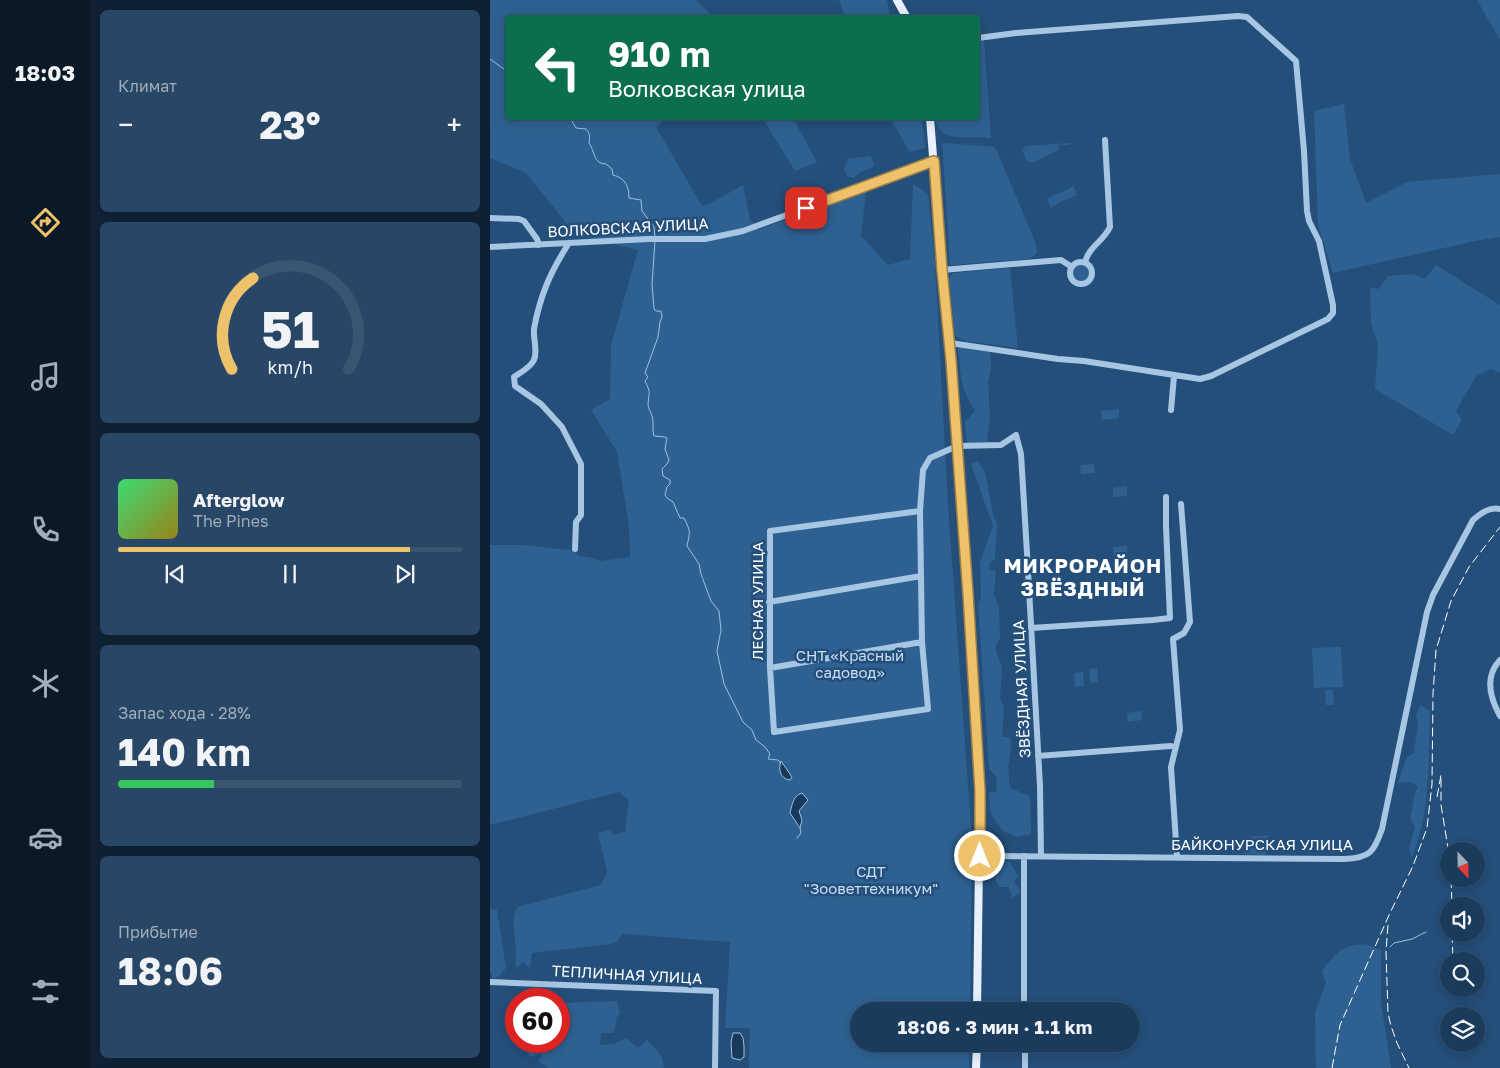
<!DOCTYPE html>
<html lang="ru">
<meta charset="utf-8">
<style>
:root{--surface:#1b3b5c;--page:#284665;--text:#f1f3f6;--muted:#a0adbb;--line:#395572;--accent:#eec16b}
body{margin:0;font-family:"Golos Text",sans-serif;background:var(--page);color:var(--text);height:100vh;display:flex;flex-direction:column;font-size:19px;white-space:nowrap}
*{box-sizing:border-box;margin:0}
p{font-size:16px;color:var(--muted)}
.icon{flex:none;width:28px;height:28px;fill:none;stroke:currentColor;stroke-width:2;stroke-linecap:round;stroke-linejoin:round}
.map{position:relative;flex:1;overflow:hidden}
.details{display:flex;flex-direction:column;gap:10px;padding:10px;background:#0f2033;width:400px}
.details>*{flex:none}
.hud{position:absolute;left:15px;top:15px;width:475px;height:105px;border-radius:5px;box-shadow:0 2px 12px #0003,0 0 0 1px var(--line);background:#0b6e4f;color:#fff;overflow:hidden}
.needle{width:32px;rotate:158deg}
.controls{position:absolute;left:950px;top:842px;display:grid;gap:10px}
.controls a{display:grid;place-items:center;width:45px;height:45px;border-radius:50%;background:var(--surface);box-shadow:0 2px 12px #0003,0 0 0 1px var(--line);font-size:25px}
.speed{position:absolute;left:15px;top:988px;display:flex;gap:10px;font-size:25px;font-weight:700;text-align:center}
.speed>*{display:grid;place-content:center;width:65px;height:65px;border-radius:50%;background:var(--surface);box-shadow:0 2px 12px #0003,0 0 0 1px var(--line);line-height:1}
.speed .limit{border:8px solid #d22;background:#fff;color:#111}
.pin{position:absolute;display:grid;place-items:center;width:42px;height:42px;color:#fff;margin:-21px;border-radius:10px;box-shadow:0 2px 8px #0006}
.me{position:absolute;width:55px;margin:-28px;rotate:0deg;stroke-linejoin:round;filter:drop-shadow(0 0 4px #0008)}
.turn{display:flex;align-items:center;gap:18px;height:105px;padding:0 20px;font-size:22px}
.turn .icon{width:65px;height:65px;stroke-width:2.5}
.turn b{display:block;font-size:35px;line-height:42px}
.big{font-size:38px;font-weight:700;line-height:1.1}
.details .widget{flex:1;display:flex;flex-direction:column;justify-content:center;gap:8px;min-width:0;padding:0 18px;border-radius:8px;background:var(--page)}
.details .dial{align-items:center;gap:0}
.dial svg{height:130px;overflow:visible;fill:none;stroke:var(--line);stroke-width:7;stroke-linecap:round;text-anchor:middle}
.dial text{fill:var(--text);stroke:none}
.song{display:flex;align-items:center;gap:15px}
.cover{width:60px;height:60px;border-radius:8px;background:linear-gradient(135deg,hsl(140 70% 55%),hsl(50 70% 35%))}
.played{height:5px;border-radius:2px;background:linear-gradient(90deg,var(--accent) 85%,var(--line) 85%)}
.keys{display:flex;justify-content:space-around;direction:ltr}
.heat{display:flex;justify-content:space-between;align-items:center;font-size:28px;direction:ltr}
.charge{height:8px;border-radius:4px;background:linear-gradient(90deg,#34c759 28%,var(--line) 0)}
.trip{position:absolute;left:360px;top:1002px;width:290px;height:50px;border-radius:25px;background:var(--surface);box-shadow:0 2px 12px #0003,0 0 0 1px var(--line);font-weight:700;line-height:50px;text-align:center}
main{display:flex;flex:1;min-height:0}
.menu{display:flex;flex-direction:column;width:90px;justify-content:space-around;align-items:center;background:#0b1825;color:var(--muted)}
.menu .icon{width:35px;height:35px}
.menu .active{color:var(--accent)}
.menu b{font-size:22px;color:var(--text)}
.map>svg:first-child{display:block}
</style>
<main>
<nav class="menu">
<b>18:03</b>
<svg class="icon active" aria-label="directions" viewBox="0 0 24 24"><path d="M12 3l9 9-9 9-9-9zM9 14v-3h6M13 9l2 2-2 2"/></svg>
<svg class="icon" aria-label="music" viewBox="0 0 24 24"><path d="M9 18V5l10-2v13"/><circle cx="6" cy="18" r="3"/><circle cx="16" cy="16" r="3"/></svg>
<svg class="icon" aria-label="phone" viewBox="0 0 24 24"><path d="M5 4h4l2 5-3 2q2 4 5 5l2-3 5 2v4C11 20 4 13 5 4z"/></svg>
<svg class="icon" aria-label="climate" viewBox="0 0 24 24"><path d="M12 3v18M4 7l16 10M4 17L20 7"/></svg>
<svg class="icon" aria-label="car" viewBox="0 0 24 24"><path d="M5 17H2v-5l4-1 3-4h7l3 4 3 1v5h-3M9 17h6M6 11h13"/><circle cx="7" cy="17" r="2"/><circle cx="17" cy="17" r="2"/></svg>
<svg class="icon" aria-label="filters" viewBox="0 0 24 24"><path d="M4 7h16M4 17h16"/><circle cx="9" cy="7" r="2"/><circle cx="15" cy="17" r="2"/></svg>
</nav>
<section class="details">
<div class="widget"><p>Климат</p>
<div class="heat"><a>−</a><b class="big">23°</b><a>+</a></div>
</div>
<div class="widget dial"><svg viewBox="0 0 100 80">
<path d="M14 69A42 42 0 1 1 86 69"/>
<path d="M14 69A42 42 0 0 1 27 13" stroke="#eec16b"/>
<text x="50" y="56" font-size="32" font-weight="700">51</text>
<text x="50" y="72" font-size="11">km/h</text>
</svg></div>
<div class="widget">
<div class="song"><i class="cover"></i><div><b>Afterglow</b><p>The Pines</p></div></div>
<div class="played"></div>
<div class="keys"><svg class="icon" aria-label="previous" viewBox="0 0 24 24"><path d="M18 5L8 12l10 7zM5 5v14"/></svg><svg class="icon" aria-label="pause" viewBox="0 0 24 24"><path d="M8 5v14M16 5v14"/></svg><svg class="icon" aria-label="next" viewBox="0 0 24 24"><path d="M6 5l10 7-10 7zM19 5v14"/></svg></div>
</div>
<div class="widget"><p>Запас хода · 28%</p><b class="big">140 km</b><div class="charge"></div></div>
<div class="widget"><p>Прибытие</p><b class="big">18:06</b></div>
</section>
<div class="map">
<svg width="1010" height="1068" viewBox="0 0 1010 1068">
<rect width="100%" height="100%" fill="#244f7a"/>
<path fill="#2e6192" fill-rule="evenodd" d="M 0,0 L 206,0 L 223,17 L 18,18 L 18,118 L 176,118 L 166,127 L 212,206 L 219,204 L 253,185 L 260,220 L 266,225 L 268,230 L 376,191 L 371,236 L 398,265 L 420,259 L 423,184 L 438,194 L 445,263 L 458,505 L 482,841 L 480,1011 L 369,1011 L 369,1044 L 480,1044 L 479,1068 L 259,1068 L 260,1028 L 235,1028 L 240,942 L 132,934 L 127,942 L 121,944 L 42,953 L 40,969 L 34,962 L 26,968 C 25,962 26,958 26,952 C 26,937 20,921 27,907 L 111,885 L 117,872 L 108,833 L 121,830 L 122,835 L 135,832 L 139,800 L 129,792 L 0,825 L 0,545 L 35,545 L 86,551 L 87,556 L 99,557 L 110,561 L 140,557 L 139,526 L 127,452 L 101,410 L 120,399 L 121,345 L 148,250 L 85,234 L 36,173 L 0,158 ZM 312,805 L 309,811 L 312,820 L 310,828 L 300,813 Z
M 349,0 L 397,0 L 400,17 L 355,17 Z
M 987,0 L 1010,0 L 1010,40 Z
M 494,39 L 501,138 C 480,135 450,145 445,118 L 488,118 L 488,41 Z
M 854,104 L 860,159 L 876,203 L 917,182 L 1010,174 L 1010,237 L 985,241 L 843,273 L 828,224 L 824,111 Z
M 283,118 L 303,118 L 327,162 L 305,171 L 275,122 Z
M 400,118 L 432,118 L 435,148 L 420,152 Z
M 452,143 L 498,146 L 504,147 L 507,151 L 546,244 L 547,252 L 544,256 L 537,259 L 460,265 Z
M 580,143 L 580,145 L 568,145 L 569,150 L 542,163 L 536,160 L 532,150 L 536,146 Z
M 380,156 L 384,163 L 382,168 L 370,172 L 364,177 L 357,177 L 354,169 L 358,159 Z
M 583,185 L 587,195 L 568,203 L 561,208 L 557,199 C 565,193 577,192 583,185 Z
M582 273a9 9 0 1 1 18 0a9 9 0 1 1-18 0Z
M 946,265 L 1010,305 L 1010,373 L 1001,369 L 986,376 L 966,411 L 972,420 L 963,435 L 885,389 L 888,345 L 881,324 L 880,287 L 889,289 L 898,276 L 923,274 L 935,279 Z
M 520,268 L 528,348 L 476,341 L 465,336 L 459,278 L 463,273 Z
M 468,347 L 500,352 L 501,367 L 498,383 L 500,416 L 497,442 L 477,443 L 475,422 L 485,410 C 469,387 471,374 468,347 Z
M 629,409 L 629,418 L 612,420 L 611,411 Z
M 488,461 L 495,472 L 503,514 L 507,524 L 505,559 L 500,563 L 499,569 L 506,571 L 504,594 L 509,608 L 510,638 L 506,645 L 506,652 L 512,666 L 510,698 L 514,707 L 512,737 L 520,737 L 521,748 L 518,767 L 520,788 L 540,796 L 541,834 L 527,837 L 513,831 L 501,814 L 499,793 L 507,791 L 506,776 L 499,769 L 488,604 L 491,597 L 490,562 L 503,526 L 481,464 Z
M 604,464 L 605,473 L 591,474 L 590,465 Z
M 637,486 L 637,496 L 623,497 L 623,488 Z
M 637,546 L 638,563 L 624,564 L 623,547 Z
M 632,580 L 633,589 L 619,590 L 618,581 Z
M 851,647 L 853,687 L 824,688 L 822,648 Z
M 607,668 L 608,682 L 600,683 L 599,669 Z
M 593,672 L 594,686 L 585,687 L 584,673 Z
M 835,690 L 843,690 L 844,705 L 836,705 Z
M 930,705 L 940,711 C 938,761 941,811 922,858 L 919,848 L 925,827 L 920,819 L 925,793 L 928,786 L 921,782 L 908,783 L 917,757 L 924,753 L 928,722 L 926,716 Z
M 651,711 L 652,720 L 638,722 L 637,713 Z
M 778,835 L 776,855 L 754,854 L 754,837 Z
M 506,861 L 519,861 L 528,876 L 524,882 L 531,892 L 522,898 L 519,887 L 510,887 L 506,882 L 505,870 L 500,870 L 499,865 Z
M 0,909 L 7,910 L 16,968 L 9,976 L 3,979 L 0,970 Z
M 875,944 L 891,950 L 891,1002 L 901,1068 L 826,1068 L 825,1012 L 836,983 L 832,971 C 847,952 850,946 875,944 Z
M 127,1001 L 130,1014 L 127,1016 L 124,1033 L 111,1033 L 110,1045 L 124,1044 L 136,1038 L 148,1048 L 157,1040 L 171,1055 L 174,1068 L 58,1068 L 48,1061 L 52,1057 L 51,1054 L 40,1057 L 36,1050 L 41,1041 L 69,1041 L 69,1003 Z"/>
<path fill="#19395b" stroke="#9bc2e5" d="M 291,761 L 302,777 L 300,780 C 290,779 288,769 291,761 Z
M 312,793 L 318,800 L 309,811 L 312,820 L 310,828 L 300,813 C 302,805 303,796 312,793 Z
M 243,1033 L 250,1033 L 253,1038 L 254,1046 L 254,1057 L 250,1060 L 242,1058 L 241,1042 Z"/>
<g fill="none" stroke-linecap="round" stroke-linejoin="round">
<path stroke="#9bc2e5" stroke-width="1" d="M 0,59 L 18,72
M 69,118 L 71,120 L 81,119 L 86,128 L 96,129 C 100,133 100,137 99,143 C 105,151 103,164 116,164 L 122,169 L 123,175 C 135,178 139,186 139,198 L 151,200 L 152,211 L 164,227 L 165,237
M 165,241 L 162,284 L 164,309 L 166,311 L 171,311 L 172,317 L 170,322 L 168,337 L 155,373 L 158,377 L 155,381 C 161,393 159,392 158,404 C 158,409 161,412 162,416 C 164,422 162,430 164,436 L 175,437 L 177,438 L 175,449 L 179,460 L 177,464 L 172,469 L 173,476 L 180,480 L 180,484 L 177,487 L 175,495 L 177,498 L 183,502 L 190,518 L 194,518 C 201,532 200,531 197,546 L 209,564 L 211,574 L 221,601 L 229,611 L 231,630 L 227,651 L 234,684 L 253,722 L 262,730 L 266,740 L 275,747 L 280,754 L 278,759 L 288,760 L 291,764
M 307,838 L 311,833 L 310,828
M 900,947 L 904,943 L 922,939 L 936,932"/>
<path stroke="#a7c6e4" stroke-width="6" d="M 0,218 L 29,219 L 34,221 L 47,239 L 49,245
M 79,243 C 61,271 50,295 44,329 C 43,339 48,351 44,360 C 40,368 31,372 24,377 L 25,386 L 51,404 L 72,427 L 91,464 L 91,515 L 86,522 L 85,549
M 0,247 L 159,239 L 215,239 L 253,231 L 444,161
M580 273a11 11 0 1 1 22 0a11 11 0 1 1-22 0Z
M 595,263 C 598,247 613,242 620,227 L 615,140
M 452,270 L 571,260 L 582,267
M 460,343 L 568,359 L 594,361 L 710,379 L 721,376 L 838,319 L 843,313 L 843,305 L 829,241 L 819,221 L 817,211 L 814,151 L 806,61 L 757,17 L 748,16 L 526,33 L 488,38
M 681,410 L 684,376
M 430,511 L 280,531 L 280,668 L 284,732 L 438,709 L 432,642 L 430,511 L 433,470 L 440,458 L 467,446 L 511,445 L 526,435 L 531,454 L 537,553 L 550,786 L 551,856
M 279,602 L 431,576
M 541,628 L 663,620 L 680,618 L 676,526 L 676,497
M 1010,660 C 994,677 1000,698 1010,716
M 280,668 L 432,642
M 548,756 L 681,746
M 490,856 L 854,859 C 880,858 884,852 892,829 L 937,612 L 943,595 L 983,520 C 991,513 999,507 1010,509
M 534,856 L 534,1011
M 687,857 L 681,767 L 690,730 L 683,639 L 694,633 L 700,622 L 691,504
M 0,982 L 226,991 L 225,1068
M 535,1044 L 535,1068"/>
<path stroke="#e7f0fc" stroke-width="8" d="M 407,0 L 417,18
M 440,118 L 452,270 L 460,343 L 490,789 L 487,1011
M 486,1068 L 487,1044"/>
<path stroke="#fff" stroke-width="1" stroke-dasharray="9 4" stroke-linecap="butt" d="M 947,797 L 951,775 L 951,805 L 959,854
M 961,879 L 962,906
M 898,925 L 896,951 L 898,1013 L 901,1026 L 907,1043 L 919,1068
M 962,934 L 963,961
M 842,1068 L 850,1025 L 900,913 L 923,866 L 937,828 L 942,784 L 943,694 L 946,650 L 961,601 L 979,567 L 1010,527"/>
</g>
<g fill="none" stroke-linecap="round" stroke-linejoin="round">
<g stroke="#9b7d46" stroke-width="12">
<path id="route" d="M 316,208 L 444,161 L 452,270 L 461,360 L 478,594 L 490,791 L 490,856"/>
</g>
<use href="#route" stroke="#eec16b" stroke-width="9"/>
</g>
<g text-anchor="middle" stroke-width="5" stroke-linejoin="round" paint-order="stroke">
<g font-size="15" fill="#fff" stroke="#244f7a">
<text transform="translate(138 228) rotate(-3)" y="5">ВОЛКОВСКАЯ УЛИЦА</text>
<text transform="translate(268 601) rotate(-90)" y="5">ЛЕСНАЯ УЛИЦА</text>
<text transform="translate(532 689) rotate(-93)" y="5">ЗВЁЗДНАЯ УЛИЦА</text>
<text x="772" y="850">БАЙКОНУРСКАЯ УЛИЦА</text>
<text transform="translate(137 975) rotate(3)" y="5">ТЕПЛИЧНАЯ УЛИЦА</text>
</g>
<g font-size="15" fill="#cadff4" stroke="#244f7a">
<text x="360" y="661">СНТ «Красный<tspan x="360" dy="17">садовод»</tspan></text>
<text x="381" y="877">СДТ<tspan x="381" dy="17">"Зооветтехникум"</tspan></text>
</g>
<g font-size="20" font-weight="bold" letter-spacing="1" fill="#fff" stroke="#244f7a">
<text x="593" y="573">МИКРОРАЙОН<tspan x="593" dy="23">ЗВЁЗДНЫЙ</tspan></text>
</g>
</g>
</svg>
<div class="controls">
<a><svg class="needle" viewBox="-14 -14 28 28"><path d="M0-13l5 13h-10z" fill="#e53935"/><path d="M0 13l5-13h-10z" fill="#a0adbb"/></svg></a>
<a><svg class="icon" aria-label="sound" viewBox="0 0 24 24"><path d="M4 9h4l5-4v14l-5-4H4zM17 9q2 3 0 6"/></svg></a>
<a><svg class="icon" aria-label="search" viewBox="0 0 24 24"><circle cx="10" cy="10" r="6"/><path d="M15 15l6 6"/></svg></a>
<a><svg class="icon" aria-label="layers" viewBox="0 0 24 24"><path d="M12 4l9 5-9 5-9-5zM3 14l9 5 9-5"/></svg></a>
</div>
<div class="speed"><div class="limit">60</div></div>
<div class="pin" style="left:316px;top:208px;background:#d93025"><svg class="icon" aria-label="arrive" viewBox="0 0 24 24"><path d="M6 21V4h12l-3 4 3 4H6"/></svg></div>
<svg class="me" style="left:490px;top:856px" viewBox="-20 -20 40 40"><circle r="17" fill="#eec16b" stroke="#fff" stroke-width="3"/><path d="M0-11L8 9 0 5-8 9z" fill="#fff"/></svg>
<div class="trip">18:06 · 3 мин · 1.1 km</div>
<div class="hud">
<div class="turn"><svg class="icon" aria-label="left" viewBox="0 0 24 24"><path d="M17 20v-9H6M10 6l-5 5 5 5"/></svg><div><b>910 m</b>Волковская улица</div></div>
</div>
</div>
</main>
